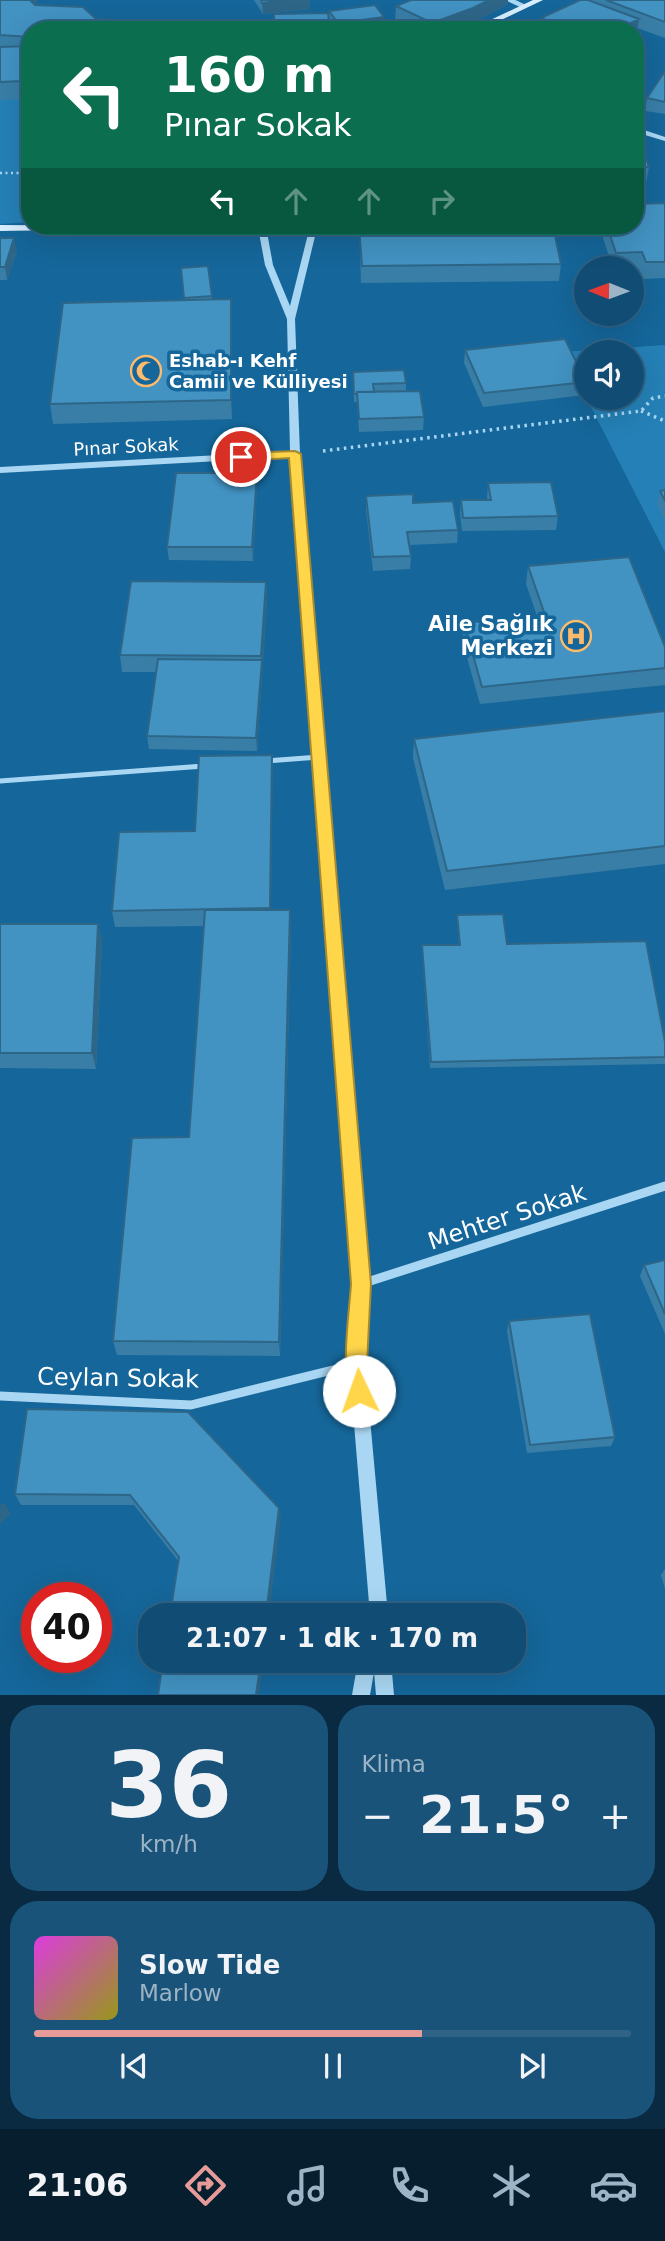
<!DOCTYPE html>
<html lang="tr">
<meta charset="utf-8">
<style>
:root{--surface:#104c74;--page:#195379;--text:#f1f3f6;--muted:#9cb4c5;--line:#306386;--accent:#e69b98}
body{margin:0;font-family:"DejaVu Sans",sans-serif;background:var(--page);color:var(--text);height:100vh;display:flex;flex-direction:column;font-size:26px;white-space:nowrap}
*{box-sizing:border-box;margin:0}
p{font-size:23px;color:var(--muted)}
.icon{flex:none;width:38px;height:38px;fill:none;stroke:currentColor;stroke-width:2;stroke-linecap:round;stroke-linejoin:round}
.map{position:relative;height:1695px;overflow:hidden}
.drawer{display:flex;flex-direction:column;gap:10px;padding:10px;background:#092a40;flex:1}
.drawer>*{flex:none}
.guide{position:absolute;left:21px;top:21px;width:623px;height:214px;border-radius:28px;box-shadow:0 7px 28px #0002,0 0 0 2px var(--line);background:#0b6e4f;color:#fff;overflow:hidden}
.needle{width:46px;rotate:271deg}
.buttons{position:absolute;left:574px;top:256px;display:grid;gap:14px}
.buttons a{display:grid;place-items:center;width:70px;height:70px;border-radius:50%;background:var(--surface);box-shadow:0 7px 28px #0002,0 0 0 2px var(--line);font-size:35px}
.speed{position:absolute;left:21px;top:1582px;display:flex;gap:14px;font-size:35px;font-weight:700;text-align:center}
.speed>*{display:grid;place-content:center;width:91px;height:91px;border-radius:50%;background:var(--surface);box-shadow:0 7px 28px #0002,0 0 0 2px var(--line);line-height:1}
.speed .limit{border:10px solid #d22;background:#fff;color:#111}
.pin{position:absolute;display:grid;place-items:center;width:60px;height:60px;color:#fff;margin:-30px;border:4px solid #fff;border-radius:50%;box-shadow:0 2px 7px #0007}
.me{position:absolute;width:77px;margin:-38px;rotate:357deg;stroke-linejoin:round;filter:drop-shadow(0 0 5px #0008)}
.turn{display:flex;align-items:center;gap:24px;height:147px;padding:0 28px;font-size:32px}
.turn .icon{width:91px;height:91px;stroke-width:2.5}
.turn b{display:block;font-size:49px;line-height:60px}
.lanes{display:flex;align-items:center;height:66px;padding:0 28px;background:#0003;justify-content:center;gap:35px;direction:ltr}
.lanes .off{opacity:.35}
.big{font-size:52px;font-weight:700;line-height:1.1}
.drawer .tile{flex:1;display:flex;flex-direction:column;justify-content:center;gap:10px;min-width:0;padding:0 24px;border-radius:28px;background:var(--page)}
.drawer .dial{align-items:center;gap:0}
.dial b{font-size:91px;line-height:1}
.song{display:flex;align-items:center;gap:21px}
.cover{width:84px;height:84px;border-radius:10px;background:linear-gradient(135deg,hsl(300 70% 55%),hsl(60 70% 35%))}
.played{height:7px;border-radius:4px;background:linear-gradient(90deg,var(--accent) 65%,var(--line) 65%)}
.keys{display:flex;justify-content:space-around;direction:ltr}
.heat{display:flex;justify-content:space-between;align-items:center;font-size:38px;direction:ltr}
.drawer .tiles{flex:1;display:grid;gap:10px;grid-template-columns:1fr 1fr}
.tile:last-child{grid-column:span 2}
.trip{position:absolute;left:138px;top:1603px;width:388px;height:70px;border-radius:28px;background:var(--surface);box-shadow:0 7px 28px #0002,0 0 0 2px var(--line);font-weight:700;line-height:70px;text-align:center}
.dock{display:flex;height:112px;justify-content:space-around;align-items:center;background:#061e2e;color:var(--muted)}
.dock .icon{width:49px;height:49px}
.dock .on{color:var(--accent)}
.dock b{font-size:32px;color:var(--text)}
.map>svg:first-child{display:block}
</style>
<div class="map">
<svg width="665" height="1695" viewBox="0 0 665 1695">
<rect width="100%" height="100%" fill="#15669a"/>
<path fill="#2480b6" fill-rule="evenodd" d="M 0,55 L 30,57 L 30,222 L 0,224 Z
M 665,345 L 665,552 L 563,352 ZM 586,352 L 632,352 L 632,397 L 586,397 Z"/>
<g fill="none" stroke-linecap="round" stroke-linejoin="round">
<path stroke="#a9d7f3" stroke-width="2.5" stroke-dasharray="2 3.5" stroke-linecap="butt" d="M 0,173 L 30,173"/>
<path stroke="#a9d7f3" stroke-width="3.5" stroke-dasharray="2.5 4.5" stroke-linecap="butt" d="M 641,411 L 665,421
M 323,451 L 641,411 L 653,398 L 665,396"/>
<path stroke="#a9d7f3" stroke-width="5" d="M 266,761 L 319,757
M 0,781 L 204,766"/>
<path stroke="#a9d7f3" stroke-width="4.5" d="M 510,0 L 523,6"/>
<path stroke="#a9d7f3" stroke-width="9" d="M 361,1284 L 665,1186
M 0,1396 L 191,1405 L 357,1364"/>
<path fill="#a9d7f3" fill-rule="evenodd" d="M 635,127 L 665,137 L 665,141 L 635,132 Z
M 310,226 L 317,228 L 295,319 L 300,454 L 369,1284 L 365,1364 L 388,1615 L 370,1615 L 349,1364 L 353,1284 L 290,457 L 0,473 L 0,467 L 290,451 L 287,319 L 265,265 L 259,233 L 255,229 L 262,227 L 267,232 L 273,265 L 290,306 Z
M 358,1661 L 391,1661 L 394,1695 L 376,1695 L 374,1672 L 370,1695 L 352,1695 Z"/>
<path fill="#d8eefc" fill-rule="evenodd" d="M 533,0 L 543,0 L 480,30 L 469,30 Z
M 0,225 L 132,226 L 127,229 L 0,231 Z
M 249,226 C 262,225 273,230 286,230 C 297,230 309,225 322,226 L 286,236 Z"/>
</g>
<path fill="#397ea7" d="M 0,0 L 37,0 L 37,5 L 30,30 L 30,80 L 25,99 L 0,100 Z
M 254,0 L 310,0 L 310,9 L 263,14 Z
M 411,0 L 508,0 L 507,5 L 472,23 L 454,30 L 413,30 L 395,21 L 396,6 Z
M 589,0 L 665,0 L 665,38 L 637,28 L 637,31 L 635,32 L 635,30 L 518,30 L 540,29 L 541,18 Z
M 329,11 L 384,17 L 384,24 L 338,30 L 329,18 Z
M 665,71 L 665,114 L 645,111 L 647,98 Z
M 635,125 L 649,167 L 646,183 L 635,183 Z
M 665,203 L 665,278 L 643,279 L 639,269 L 613,268 L 599,226 L 635,226 Z
M 359,226 L 561,264 L 559,281 L 361,283 Z
M 0,238 L 17,251 L 7,280 L 0,280 Z
M 208,266 L 212,299 L 231,299 L 232,318 L 232,419 L 53,424 L 50,404 L 184,300 L 181,268 Z
M 465,350 L 586,381 L 585,395 L 483,407 L 464,363 Z
M 353,372 L 406,383 L 406,391 L 374,391 L 424,417 L 423,430 L 359,432 L 357,402 L 354,402 Z
M 488,483 L 558,516 L 556,530 L 462,531 L 460,513 L 461,500 L 487,500 Z
M 257,486 L 253,561 L 169,560 L 167,547 Z
M 665,490 L 665,521 L 657,504 L 660,491 Z
M 366,496 L 413,503 L 458,530 L 457,543 L 409,545 L 411,556 L 410,569 L 373,571 L 366,510 Z
M 528,566 L 665,647 L 665,685 L 480,704 L 462,640 L 464,623 L 537,616 L 526,584 Z
M 266,582 L 267,600 L 257,751 L 149,749 L 147,736 L 156,672 L 122,672 L 120,655 Z
M 665,711 L 665,864 L 445,890 L 413,758 L 414,739 Z
M 272,755 L 271,910 L 290,910 L 291,928 L 280,1356 L 117,1355 L 113,1341 L 189,1137 L 204,926 L 115,927 L 112,911 Z
M 457,915 L 507,944 L 665,1042 L 665,1064 L 430,1068 L 422,952 L 422,945 L 459,945 L 457,922 Z
M 0,924 L 98,924 L 102,941 L 96,1069 L 0,1068 Z
M 665,1260 L 665,1334 L 640,1276 L 644,1265 Z
M 509,1321 L 615,1437 L 611,1446 L 527,1453 L 507,1331 Z
M 27,1409 L 281,1518 L 179,1562 L 134,1505 L 21,1505 L 15,1494 Z
M 665,1569 L 665,1589 L 661,1575 Z"/>
<path fill="#2e6688" d="M 30,0 L 37,0 L 38,7 Z
M 285,0 L 310,0 L 310,9 L 263,14 L 262,3 Z
M 489,0 L 508,0 L 507,5 L 472,23 L 454,30 L 431,30 L 432,23 Z
M 384,17 L 384,24 L 338,30 L 338,23 Z
M 639,19 L 637,31 L 635,32 L 635,30 L 617,30 Z
M 119,20 L 120,30 L 114,30 Z
M 30,50 L 30,80 L 25,99 L 22,81 Z
M 14,238 L 17,251 L 7,280 L 5,267 Z
M 231,299 L 232,318 L 232,419 L 231,400 Z
M 257,473 L 257,486 L 253,561 L 252,547 Z
M 266,582 L 267,600 L 257,751 L 256,738 Z
M 272,755 L 273,772 L 271,924 L 270,908 Z
M 290,910 L 291,928 L 280,1356 L 279,1342 Z
M 98,924 L 102,941 L 96,1069 L 92,1053 Z
M 4,1502 L 11,1514 L 0,1524 L 0,1506 Z
M 279,1508 L 281,1518 L 269,1615 L 266,1615 Z
M 261,1661 L 263,1661 L 259,1695 L 256,1695 Z"/>
<path fill="#4292c2" stroke="#2e6688" stroke-width="2" d="M 0,0 L 30,0 L 35,5 L 83,7 L 96,19 L 119,20 L 114,30 L 30,30 L 30,37 L 0,35 Z
M 261,0 L 285,0 L 262,3 Z
M 411,0 L 489,0 L 473,8 L 432,23 L 396,6 Z
M 580,0 L 588,0 L 639,19 L 617,30 L 571,30 L 541,18 Z
M 606,0 L 665,0 L 665,22 Z
M 375,5 L 384,17 L 338,23 L 329,11 Z
M 328,13 L 330,30 L 274,30 L 274,14 Z
M 522,25 L 546,30 L 518,30 Z
M 30,46 L 22,81 L 0,82 L 0,47 Z
M 665,71 L 665,102 L 647,98 Z
M 635,125 L 649,167 L 635,167 Z
M 665,203 L 665,262 L 646,262 L 642,252 L 616,253 L 607,226 L 635,226 L 635,204 Z
M 359,226 L 553,226 L 561,264 L 362,266 Z
M 0,238 L 14,238 L 5,267 L 0,267 Z
M 208,266 L 212,296 L 184,298 L 181,268 Z
M 231,299 L 231,400 L 50,404 L 63,303 Z
M 565,339 L 586,382 L 484,393 L 465,350 Z
M 404,370 L 406,383 L 373,384 L 374,392 L 357,392 L 357,394 L 354,394 L 353,372 Z
M 420,391 L 424,417 L 359,419 L 357,392 Z
M 176,473 L 257,473 L 252,547 L 167,547 Z
M 551,482 L 558,516 L 463,518 L 461,500 L 491,500 L 488,483 Z
M 665,490 L 665,501 L 660,491 Z
M 413,494 L 413,503 L 453,501 L 458,530 L 407,532 L 411,556 L 373,557 L 366,496 Z
M 629,557 L 665,647 L 665,668 L 482,687 L 464,623 L 545,615 L 528,566 Z
M 131,581 L 266,582 L 261,656 L 120,655 Z
M 158,659 L 262,660 L 256,738 L 147,736 Z
M 665,711 L 665,846 L 447,871 L 414,739 Z
M 272,755 L 270,908 L 112,911 L 119,832 L 195,831 L 199,756 Z
M 205,910 L 290,910 L 279,1342 L 113,1341 L 132,1138 L 189,1137 Z
M 503,914 L 507,944 L 646,941 L 665,1042 L 665,1057 L 431,1062 L 422,945 L 460,945 L 457,915 Z
M 0,924 L 98,924 L 92,1053 L 0,1053 Z
M 665,1260 L 665,1314 L 644,1265 Z
M 590,1314 L 615,1437 L 530,1445 L 509,1321 Z
M 27,1409 L 188,1412 L 279,1508 L 266,1615 L 170,1615 L 179,1557 L 130,1495 L 15,1494 Z
M 163,1661 L 261,1661 L 256,1695 L 158,1695 Z"/>
<path fill="#ffd54a" stroke="#a68a30" stroke-width="2" d="M 295,451 L 301,454 L 371,1284 L 367,1364 L 370,1391 L 367,1398 L 359,1401 L 352,1398 C 340,1368 349,1316 351,1284 L 289,458 L 241,461 L 235,457 L 241,453 Z"/>
<defs>
<g id="mosque-ring" transform="scale(1.575)"><circle r="9.5" fill="#15669a" stroke="#ffba6b" stroke-width="1.5"/><path d="M3.5-4.9A6 6 0 1 0 3.5 4.9A5 5 0 1 1 3.5-4.9Z" fill="#ffba6b"/></g>
<g id="hospital-ring" transform="scale(1.575)"><circle r="9.5" fill="#15669a" stroke="#ffba6b" stroke-width="1.5"/><path d="M-5-5h3v3.5h4V-5h3V5h-3V1.5h-4V5h-3Z" fill="#ffba6b"/></g>
</defs>
<g fill-rule="evenodd">
<use href="#mosque-ring" x="146" y="371"/>
<use href="#hospital-ring" x="576" y="636"/>
</g>
<g text-anchor="middle" stroke-width="7" stroke-linejoin="round" paint-order="stroke">
<g font-size="18" font-weight="bold" fill="#fff" stroke="#15669a" text-anchor="start">
<text x="169" y="367">Eshab-ı Kehf<tspan x="169" dy="21">Camii ve Külliyesi</tspan></text>
</g>
<g font-size="18" fill="#fff" stroke="#15669a">
<text transform="translate(126 447) rotate(-3)" y="6">Pınar Sokak</text>
</g>
<g font-size="21" font-weight="bold" fill="#fff" stroke="#15669a" text-anchor="end">
<text x="553" y="631">Aile Sağlık<tspan x="553" dy="24">Merkezi</tspan></text>
</g>
<g font-size="24" fill="#fff" stroke="#15669a">
<text transform="translate(507 1217) rotate(-18)" y="8">Mehter Sokak</text>
<text transform="translate(118 1378) rotate(1)" y="8">Ceylan Sokak</text>
</g>
</g>
</svg>
<div class="buttons">
<a><svg class="needle" viewBox="-14 -14 28 28"><path d="M0-13l5 13h-10z" fill="#e53935"/><path d="M0 13l5-13h-10z" fill="#9cb4c5"/></svg></a>
<a><svg class="icon" aria-label="sound" viewBox="0 0 24 24"><path d="M4 9h4l5-4v14l-5-4H4zM17 9q2 3 0 6"/></svg></a>
</div>
<div class="speed"><div class="limit">40</div></div>
<div class="pin" style="left:241px;top:457px;background:#d93025"><svg class="icon" aria-label="arrive" viewBox="0 0 24 24"><path d="M6 21V4h12l-3 4 3 4H6"/></svg></div>
<svg class="me" style="left:359px;top:1391px" viewBox="-20 -20 40 40"><circle r="19" fill="#fff"/><path d="M0-13L10 11 0 6-10 11z" fill="#ffd54a"/></svg>
<div class="trip">21:07 · 1 dk · 170 m</div>
<div class="guide">
<div class="turn"><svg class="icon" aria-label="left" viewBox="0 0 24 24"><path d="M17 20v-9H6M10 6l-5 5 5 5"/></svg><div><b>160 m</b>Pınar Sokak</div></div>
<div class="lanes"><svg class="icon" aria-label="left" viewBox="0 0 24 24"><path d="M17 20v-9H6M10 6l-5 5 5 5"/></svg><svg class="icon off" aria-label="ahead" viewBox="0 0 24 24"><path d="M12 20V5M6 11l6-6 6 6"/></svg><svg class="icon off" aria-label="ahead" viewBox="0 0 24 24"><path d="M12 20V5M6 11l6-6 6 6"/></svg><svg class="icon off" aria-label="right" viewBox="0 0 24 24"><path d="M7 20v-9h11M14 6l5 5-5 5"/></svg></div>
</div>
</div>
<section class="drawer">
<div class="tiles">
<div class="tile dial"><b>36</b><p>km/h</p></div>
<div class="tile"><p>Klima</p>
<div class="heat"><a>−</a><b class="big">21.5°</b><a>+</a></div>
</div>
<div class="tile">
<div class="song"><i class="cover"></i><div><b>Slow Tide</b><p>Marlow</p></div></div>
<div class="played"></div>
<div class="keys"><svg class="icon" aria-label="previous" viewBox="0 0 24 24"><path d="M18 5L8 12l10 7zM5 5v14"/></svg><svg class="icon" aria-label="pause" viewBox="0 0 24 24"><path d="M8 5v14M16 5v14"/></svg><svg class="icon" aria-label="next" viewBox="0 0 24 24"><path d="M6 5l10 7-10 7zM19 5v14"/></svg></div>
</div>
</div>
</section>
<nav class="dock">
<b>21:06</b>
<svg class="icon on" aria-label="directions" viewBox="0 0 24 24"><path d="M12 3l9 9-9 9-9-9zM9 14v-3h6M13 9l2 2-2 2"/></svg>
<svg class="icon" aria-label="music" viewBox="0 0 24 24"><path d="M9 18V5l10-2v13"/><circle cx="6" cy="18" r="3"/><circle cx="16" cy="16" r="3"/></svg>
<svg class="icon" aria-label="phone" viewBox="0 0 24 24"><path d="M5 4h4l2 5-3 2q2 4 5 5l2-3 5 2v4C11 20 4 13 5 4z"/></svg>
<svg class="icon" aria-label="climate" viewBox="0 0 24 24"><path d="M12 3v18M4 7l16 10M4 17L20 7"/></svg>
<svg class="icon" aria-label="car" viewBox="0 0 24 24"><path d="M5 17H2v-5l4-1 3-4h7l3 4 3 1v5h-3M9 17h6M6 11h13"/><circle cx="7" cy="17" r="2"/><circle cx="17" cy="17" r="2"/></svg>
</nav>
